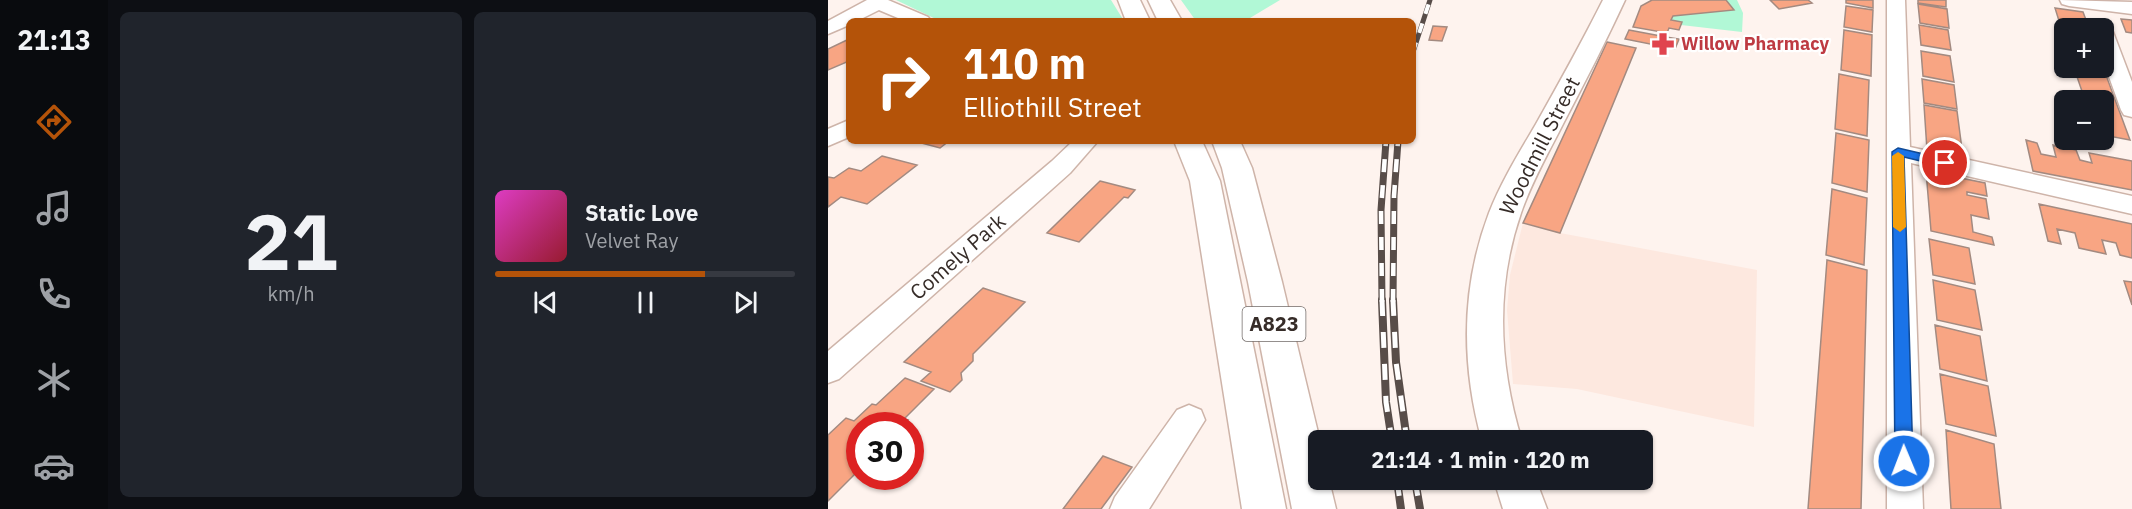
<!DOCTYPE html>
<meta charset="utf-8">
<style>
:root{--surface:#171b24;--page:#20242c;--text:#f1f3f6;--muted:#9ea1a6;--line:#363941;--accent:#b45309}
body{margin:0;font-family:"IBM Plex Sans",sans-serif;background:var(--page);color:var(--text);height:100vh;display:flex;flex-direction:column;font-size:22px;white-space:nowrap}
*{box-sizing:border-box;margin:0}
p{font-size:20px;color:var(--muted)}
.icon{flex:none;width:33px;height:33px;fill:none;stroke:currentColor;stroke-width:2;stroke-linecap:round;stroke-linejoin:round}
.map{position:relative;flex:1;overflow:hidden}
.details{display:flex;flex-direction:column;gap:12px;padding:12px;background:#0d0f14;width:720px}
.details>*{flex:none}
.banner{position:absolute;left:18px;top:18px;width:570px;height:126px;border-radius:9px;box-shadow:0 2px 4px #0004;background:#b45309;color:#fff;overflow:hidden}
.fabs{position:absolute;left:1226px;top:18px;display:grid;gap:12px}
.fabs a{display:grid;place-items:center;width:60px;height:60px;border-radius:9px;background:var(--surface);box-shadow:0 2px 4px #0004;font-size:30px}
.speed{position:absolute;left:18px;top:412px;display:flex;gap:12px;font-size:30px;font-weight:700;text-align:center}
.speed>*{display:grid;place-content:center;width:78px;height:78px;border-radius:50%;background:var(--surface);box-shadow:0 2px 4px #0004;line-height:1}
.speed .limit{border:9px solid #d22;background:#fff;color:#111}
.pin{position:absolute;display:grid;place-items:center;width:51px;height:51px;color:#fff;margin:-26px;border:3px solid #fff;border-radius:50%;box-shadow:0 2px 6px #0007}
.me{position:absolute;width:66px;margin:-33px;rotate:359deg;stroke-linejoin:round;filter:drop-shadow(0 0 4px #0008)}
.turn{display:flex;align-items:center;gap:21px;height:126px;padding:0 18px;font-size:27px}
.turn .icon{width:78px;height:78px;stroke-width:2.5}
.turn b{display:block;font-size:42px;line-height:51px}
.details .card{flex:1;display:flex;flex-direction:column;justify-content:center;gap:9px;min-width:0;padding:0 21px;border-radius:9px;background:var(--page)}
.details .dial{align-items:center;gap:0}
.dial b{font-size:78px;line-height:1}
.song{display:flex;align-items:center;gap:18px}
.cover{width:72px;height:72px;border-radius:9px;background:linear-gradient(135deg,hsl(310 70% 55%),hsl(350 70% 35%))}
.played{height:6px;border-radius:3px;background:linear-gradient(90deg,var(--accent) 70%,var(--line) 70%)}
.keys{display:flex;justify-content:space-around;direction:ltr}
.details .tiles{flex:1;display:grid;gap:12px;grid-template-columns:repeat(2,1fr)}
.trip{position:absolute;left:480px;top:430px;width:345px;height:60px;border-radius:9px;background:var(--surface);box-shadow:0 2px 4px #0004;font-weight:800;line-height:60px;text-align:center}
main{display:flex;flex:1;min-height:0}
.dock{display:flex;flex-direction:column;width:108px;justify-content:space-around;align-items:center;background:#090b0e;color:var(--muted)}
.dock .icon{width:42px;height:42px}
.dock .active{color:var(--accent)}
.dock b{font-size:27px;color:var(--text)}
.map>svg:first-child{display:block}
</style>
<main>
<nav class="dock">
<b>21:13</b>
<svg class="icon active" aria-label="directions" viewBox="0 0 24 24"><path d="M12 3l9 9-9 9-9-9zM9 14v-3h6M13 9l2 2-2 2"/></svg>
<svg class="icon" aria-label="music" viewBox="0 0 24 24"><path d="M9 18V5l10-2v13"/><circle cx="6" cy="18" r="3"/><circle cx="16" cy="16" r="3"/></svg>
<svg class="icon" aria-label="phone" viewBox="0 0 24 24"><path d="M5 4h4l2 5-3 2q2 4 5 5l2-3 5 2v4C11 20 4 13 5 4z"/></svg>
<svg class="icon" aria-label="climate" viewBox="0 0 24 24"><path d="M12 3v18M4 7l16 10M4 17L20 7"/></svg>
<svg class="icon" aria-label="car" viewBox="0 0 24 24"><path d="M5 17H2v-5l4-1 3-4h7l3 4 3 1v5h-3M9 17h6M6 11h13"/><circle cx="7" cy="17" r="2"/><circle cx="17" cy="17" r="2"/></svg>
</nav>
<section class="details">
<div class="tiles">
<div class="card dial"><b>21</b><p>km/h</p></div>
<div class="card">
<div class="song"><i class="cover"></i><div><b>Static Love</b><p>Velvet Ray</p></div></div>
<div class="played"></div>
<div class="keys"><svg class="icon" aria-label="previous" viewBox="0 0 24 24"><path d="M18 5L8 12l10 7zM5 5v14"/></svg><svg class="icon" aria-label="pause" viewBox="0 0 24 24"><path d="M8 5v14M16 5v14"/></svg><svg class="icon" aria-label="next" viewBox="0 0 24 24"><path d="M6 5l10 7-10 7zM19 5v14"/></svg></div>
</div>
</div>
</section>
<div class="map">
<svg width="1304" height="509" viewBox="0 0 1304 509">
<rect width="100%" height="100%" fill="#fef3ee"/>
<path fill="#fde8df" d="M 695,223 L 732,233 L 929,270 L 926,427 L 749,389 L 685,384 L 679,310 L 682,275 Z"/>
<path fill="#b1f8d6" d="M 68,0 L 283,0 L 296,21 L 112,21 Z
M 353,0 L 452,0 L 417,21 L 368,21 Z
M 898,0 L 909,0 L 915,13 L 914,32 L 853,25 L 853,22 L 843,20 L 845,16 L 905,10 Z"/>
<path fill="#f8a583" stroke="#a38a80" stroke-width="1.5" d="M 824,0 L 898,0 L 906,10 L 845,16 L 843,20 L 854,22 L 851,30 L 841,28 L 839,33 L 805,27 L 813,6 Z
M 942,0 L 980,0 L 984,3 L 951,9 Z
M 1018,0 L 1045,0 L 1045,8 L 1018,3 Z
M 1090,0 L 1118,0 L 1118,7 L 1090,3 Z
M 1090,4 L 1119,9 L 1121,28 L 1092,23 Z
M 1018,6 L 1045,10 L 1044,32 L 1016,27 Z
M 1227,8 L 1255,12 L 1261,28 L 1236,28 L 1236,37 Z
M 1293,19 L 1304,20 L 1304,33 L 1298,32 Z
M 1091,25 L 1120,30 L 1123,50 L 1093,45 Z
M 605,26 L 619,27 L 614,41 L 601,40 Z
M 801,30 L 838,37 L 851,39 L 847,49 L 797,39 Z
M 1016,30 L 1044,35 L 1043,76 L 1013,70 Z
M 21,39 L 21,61 L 0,70 L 0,49 Z
M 779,42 L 808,48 L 732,233 L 695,223 Z
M 1093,51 L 1122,56 L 1126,82 L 1095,76 Z
M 1275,67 L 1302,140 L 1275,135 L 1275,100 L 1257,100 L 1246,68 Z
M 1011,74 L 1041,80 L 1039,136 L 1007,129 Z
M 1094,79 L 1126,85 L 1129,109 L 1096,103 Z
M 1096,105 L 1129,111 L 1135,157 L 1099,150 Z
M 1008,133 L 1041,140 L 1039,192 L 1004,183 Z
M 1198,140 L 1209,143 L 1213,154 L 1228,157 L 1225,145 L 1248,150 L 1252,160 L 1264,163 L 1261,153 L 1304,161 L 1304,190 L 1205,171 Z
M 86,141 L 121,141 L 112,148 Z
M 54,156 L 89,165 L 39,204 L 13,197 L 0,207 L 0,177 L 6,178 L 21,168 L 33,171 Z
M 1098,171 L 1157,183 L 1159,196 L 1139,192 L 1139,195 L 1158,199 L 1161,219 L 1143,215 L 1145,232 L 1164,237 L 1166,245 L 1103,231 Z
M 272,181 L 307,190 L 300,198 L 296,197 L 251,242 L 219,233 Z
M 1004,189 L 1039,198 L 1036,265 L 998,255 Z
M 1211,204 L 1304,224 L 1304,258 L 1292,255 L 1288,243 L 1274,240 L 1278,254 L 1251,248 L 1247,233 L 1229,229 L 1233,244 L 1220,241 Z
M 1101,239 L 1141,248 L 1147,284 L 1105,275 Z
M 999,260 L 1039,270 L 1033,509 L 980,509 Z
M 1105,280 L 1147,290 L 1154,330 L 1109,320 Z
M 1296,281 L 1304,282 L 1304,305 Z
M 155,288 L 197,302 L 145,354 L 145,361 L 133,373 L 134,380 L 122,392 L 93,381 L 103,372 L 76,362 Z
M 1107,325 L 1152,336 L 1159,381 L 1112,369 Z
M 1112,374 L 1160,386 L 1168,436 L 1118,424 Z
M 77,378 L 106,389 L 76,419 L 80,420 L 74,426 L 32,426 L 32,469 L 0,501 L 0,435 L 18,418 L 26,421 L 44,404 L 48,405 Z
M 1118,430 L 1166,444 L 1173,509 L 1123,509 Z
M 275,456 L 304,467 L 273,509 L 235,509 Z"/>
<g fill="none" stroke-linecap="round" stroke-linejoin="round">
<g stroke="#ceb4a9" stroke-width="3">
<path id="minor" d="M 39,0 L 60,0 L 100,17 L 103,21 L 77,21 L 51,10 L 29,21 L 21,21 L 21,25 L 0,34 L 0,21 Z
M 1059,0 L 1077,0 L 1082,147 L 1304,196 L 1304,214 L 1083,163 L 1095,509 L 1059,509 Z
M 1232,0 L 1304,2 L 1304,14 L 1241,6 L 1234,4 Z
M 1275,26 L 1282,28 L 1285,32 L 1304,82 L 1304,117 L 1296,115 L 1293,110 L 1275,60 L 1275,28 L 1268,28 Z
M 21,120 L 21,137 L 0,146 L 0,129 Z
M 245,141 L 270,141 L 242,173 L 11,379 L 0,383 L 0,351 L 224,161 Z
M 361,405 L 373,410 L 377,420 L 321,509 L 282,509 L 287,497 L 349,410 Z"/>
</g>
<g stroke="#ceb4a9" stroke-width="3">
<path id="tertiary" d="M 775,0 L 797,0 C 778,41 757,82 736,122 C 721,152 704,181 693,213 C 667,288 671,366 694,441 L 654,441 C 633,365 633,287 661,213 C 673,182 691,153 708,124 C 731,83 754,42 775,0 Z
M 666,480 L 708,480 L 719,509 L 675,509 Z"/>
</g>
<g stroke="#ceb4a9" stroke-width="3">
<path id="primary" d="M 290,0 L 312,0 L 322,21 L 298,21 Z
M 320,0 L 342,0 L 354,21 L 330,21 Z
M 346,141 L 374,141 L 392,181 L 458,509 L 414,509 L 362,181 Z
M 384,141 L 412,141 L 424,168 L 454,282 L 492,441 L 490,480 L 501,480 L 508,509 L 464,509 L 420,282 L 394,168 Z"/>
</g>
<use href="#minor" fill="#fff" fill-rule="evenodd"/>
<use href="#tertiary" fill="#fff" fill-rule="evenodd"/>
<use href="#primary" fill="#fff" fill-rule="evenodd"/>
<g stroke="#584d49" stroke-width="5">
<path id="rail-far2" d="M 585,52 L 602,0"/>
</g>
<g stroke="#584d49" stroke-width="7">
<path id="rail-far1" d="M 554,302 L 553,210 L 558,141
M 565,302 L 566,196 L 570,141"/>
</g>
<g stroke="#584d49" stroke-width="8">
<path id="rail" d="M 554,300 L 558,402 L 564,441
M 565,300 L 568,362 L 579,441
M 569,480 L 573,509
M 587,480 L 592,509"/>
</g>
<use href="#rail-far2" stroke="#fff" stroke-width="4" stroke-dasharray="10" stroke-linecap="butt"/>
<use href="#rail-far1" stroke="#fff" stroke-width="4.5" stroke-dasharray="13" stroke-linecap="butt"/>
<use href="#rail" stroke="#fff" stroke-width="5" stroke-dasharray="16" stroke-linecap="butt"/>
</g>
<path fill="#1a73e8" stroke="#114b97" stroke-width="1.5" d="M 1070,148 L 1121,160 L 1123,163 L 1117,167 L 1076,157 L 1085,461 L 1082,467 L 1076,469 L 1070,467 L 1067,461 L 1064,152 Z"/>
<path fill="#f59e0b" d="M 1070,152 L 1076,156 L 1078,227 L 1072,232 L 1065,227 L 1064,156 Z"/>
<defs>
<g id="pharmacy-bare" transform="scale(1.8)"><path d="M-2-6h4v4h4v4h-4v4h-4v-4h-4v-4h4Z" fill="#e0444e" stroke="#fff" stroke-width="2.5" paint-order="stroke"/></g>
</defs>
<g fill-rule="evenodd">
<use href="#pharmacy-bare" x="835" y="44"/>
</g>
<g text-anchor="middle" stroke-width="4.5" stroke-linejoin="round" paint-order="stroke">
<g font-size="18" font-weight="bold" fill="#be3a42" stroke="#fff" text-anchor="start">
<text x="853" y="50">Willow Pharmacy</text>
</g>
<rect fill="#fff" stroke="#726b68" stroke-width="1.5" x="414.5" y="307" width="63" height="34" rx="4.5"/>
<g font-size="20" font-weight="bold" fill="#362c28">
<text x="446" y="331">A823</text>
</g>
<g font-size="21" fill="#362c28" stroke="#fff">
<text transform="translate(712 146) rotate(-63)" y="7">Woodmill Street</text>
<text transform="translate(130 257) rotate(-41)" y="7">Comely Park</text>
</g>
</g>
</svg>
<div class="fabs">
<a>+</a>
<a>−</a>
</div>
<div class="speed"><div class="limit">30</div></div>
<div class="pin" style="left:1117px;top:163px;background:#d93025"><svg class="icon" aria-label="arrive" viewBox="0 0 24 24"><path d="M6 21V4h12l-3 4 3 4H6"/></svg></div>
<svg class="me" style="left:1076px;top:461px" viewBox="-20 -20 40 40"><circle r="17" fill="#1a73e8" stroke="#fff" stroke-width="3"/><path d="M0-11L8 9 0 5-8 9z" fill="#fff"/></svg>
<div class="trip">21:14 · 1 min · 120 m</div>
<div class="banner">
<div class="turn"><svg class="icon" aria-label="right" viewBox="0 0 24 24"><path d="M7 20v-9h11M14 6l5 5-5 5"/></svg><div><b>110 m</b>Elliothill Street</div></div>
</div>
</div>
</main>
